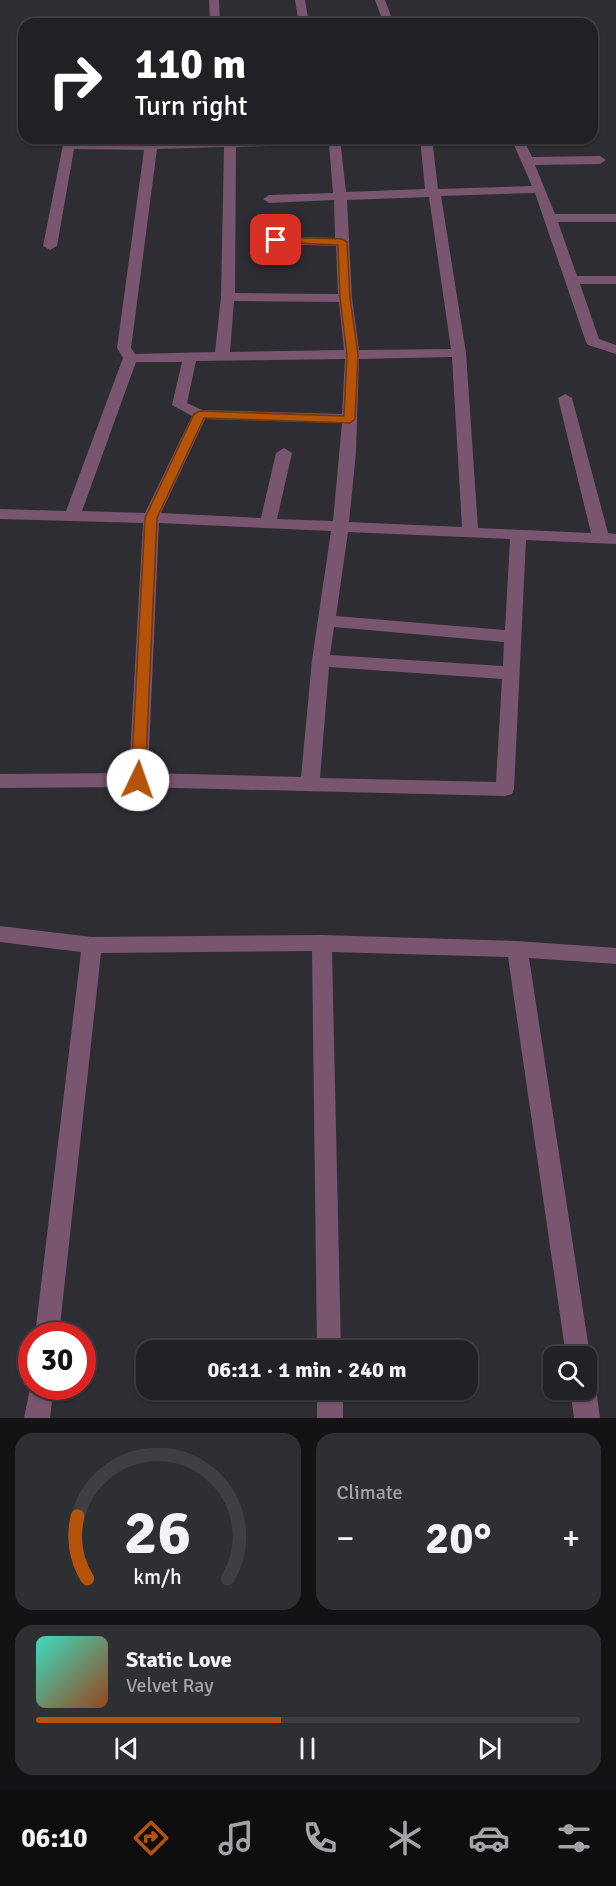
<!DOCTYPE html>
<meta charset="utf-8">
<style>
:root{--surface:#222226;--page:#2e2f32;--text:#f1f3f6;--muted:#a2a4a7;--line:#3f3f43;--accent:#b45309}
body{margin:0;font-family:Signika,sans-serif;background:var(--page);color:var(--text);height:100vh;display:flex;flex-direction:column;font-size:22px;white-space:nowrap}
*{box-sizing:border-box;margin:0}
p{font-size:20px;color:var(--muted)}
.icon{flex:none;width:33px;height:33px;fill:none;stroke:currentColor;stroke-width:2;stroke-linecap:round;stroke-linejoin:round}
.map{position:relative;height:1418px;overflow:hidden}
.details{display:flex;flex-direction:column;gap:15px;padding:15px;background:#131315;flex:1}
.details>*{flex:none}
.banner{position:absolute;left:18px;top:18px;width:580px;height:126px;border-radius:18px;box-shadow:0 2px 4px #0004,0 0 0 2px var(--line);background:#202124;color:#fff;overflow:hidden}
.controls{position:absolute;left:543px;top:1346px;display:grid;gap:12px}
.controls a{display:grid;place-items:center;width:54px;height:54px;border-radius:12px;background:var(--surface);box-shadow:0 2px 4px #0004,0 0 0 2px var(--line);font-size:30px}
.speed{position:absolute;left:18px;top:1322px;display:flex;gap:12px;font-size:30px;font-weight:700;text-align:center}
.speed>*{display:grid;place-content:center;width:78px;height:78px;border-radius:50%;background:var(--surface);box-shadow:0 2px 4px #0004,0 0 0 2px var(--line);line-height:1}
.speed .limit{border:9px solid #d22;background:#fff;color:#111}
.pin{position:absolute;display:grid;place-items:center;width:51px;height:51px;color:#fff;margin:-26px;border-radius:12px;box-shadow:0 3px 9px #0006}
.me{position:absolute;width:66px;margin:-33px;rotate:3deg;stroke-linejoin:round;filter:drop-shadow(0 0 4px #0008)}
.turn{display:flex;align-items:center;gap:21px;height:126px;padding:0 18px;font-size:27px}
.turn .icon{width:78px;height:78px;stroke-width:2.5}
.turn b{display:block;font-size:42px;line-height:51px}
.big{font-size:45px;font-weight:700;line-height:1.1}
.details .tile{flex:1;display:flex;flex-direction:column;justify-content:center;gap:9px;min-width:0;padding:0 21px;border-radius:18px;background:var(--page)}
.details .dial{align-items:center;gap:0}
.dial svg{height:156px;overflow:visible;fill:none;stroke:var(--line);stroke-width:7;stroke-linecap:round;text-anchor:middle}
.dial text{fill:var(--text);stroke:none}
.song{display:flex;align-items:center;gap:18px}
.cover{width:72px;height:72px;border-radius:9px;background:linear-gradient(135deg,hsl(170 70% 55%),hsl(20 70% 35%))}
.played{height:6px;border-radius:3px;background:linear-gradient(90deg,var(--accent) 45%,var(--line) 45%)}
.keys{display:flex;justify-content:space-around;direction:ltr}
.heat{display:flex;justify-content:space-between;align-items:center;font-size:33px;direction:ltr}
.details .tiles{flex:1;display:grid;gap:15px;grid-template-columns:1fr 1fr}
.tile:last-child{grid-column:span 2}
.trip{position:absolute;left:136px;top:1340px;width:342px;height:60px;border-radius:18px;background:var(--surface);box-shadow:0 2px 4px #0004,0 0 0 2px var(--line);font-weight:700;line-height:60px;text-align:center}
.dock{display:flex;height:96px;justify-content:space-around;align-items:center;background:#0e0e0f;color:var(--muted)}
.dock .icon{width:42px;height:42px}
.dock .on{color:var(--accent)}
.dock b{font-size:27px;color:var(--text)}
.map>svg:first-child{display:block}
</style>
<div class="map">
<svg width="616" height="1418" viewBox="0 0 616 1418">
<rect width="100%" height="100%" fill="#2d2d33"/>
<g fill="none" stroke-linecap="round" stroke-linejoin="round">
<path fill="#795570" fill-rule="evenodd" d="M 209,0 L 219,0 L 220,24 L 210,24 Z
M 295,0 L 305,0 L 309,24 L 299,24 Z
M 375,0 L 385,0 L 394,24 L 384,24 Z
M 230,138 L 340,138 L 346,192 L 425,189 L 420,138 L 432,138 L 438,189 L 532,186 L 511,138 L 523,138 L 532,157 L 600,156 L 606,160 L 600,164 L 535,165 L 555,214 L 616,214 L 616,222 L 558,222 L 577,276 L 616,276 L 616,284 L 580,284 L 599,339 L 616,345 L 616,354 L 588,345 L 586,342 L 535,193 L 441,196 L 466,353 L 478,528 L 591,533 L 558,398 L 565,394 L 572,398 L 608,533 L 616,534 L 616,544 L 526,540 L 514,789 L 512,794 L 505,796 L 138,787 L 0,788 L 0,774 L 129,773 L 143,523 L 0,519 L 0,509 L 66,511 L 123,358 L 117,348 L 144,150 L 74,149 L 57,246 L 50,250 L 43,246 L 63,145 L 69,141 L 151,142 ZM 329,144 L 333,193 L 269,195 L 263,199 L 269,203 L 334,200 L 335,238 L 276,236 L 269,240 L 276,244 L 336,246 L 338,294 L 235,293 L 236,147 ZM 224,147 L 221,297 L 215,352 L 135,354 L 131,348 L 157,149 ZM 429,197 L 451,349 L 359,350 L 352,298 L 347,200 ZM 234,301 L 339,302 L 344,350 L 230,352 ZM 452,357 L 462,527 L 349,522 L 356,452 L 359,359 ZM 345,359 L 342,414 L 202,410 L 187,403 L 196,361 ZM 136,362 L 182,362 L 172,405 L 192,416 L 145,513 L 82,511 ZM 205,419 L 342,423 L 333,521 L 277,519 L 292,453 L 284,448 L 276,453 L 261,518 L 161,513 ZM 159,523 L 331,531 L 312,660 L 301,777 L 148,773 ZM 348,532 L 510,539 L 505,630 L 336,616 ZM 334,627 L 504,642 L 503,666 L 330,655 ZM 329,667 L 502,679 L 496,782 L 320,778 Z
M 0,926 L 92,937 L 322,935 L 517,941 L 616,948 L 616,964 L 529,958 L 590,1356 L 587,1364 L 586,1356 L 566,1356 L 508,957 L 332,952 L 341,1350 L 317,1350 L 312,951 L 101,953 L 59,1335 L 35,1335 L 81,952 L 0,942 Z
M 586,1378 L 592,1380 L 596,1389 L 600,1418 L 574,1418 L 570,1389 L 586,1389 Z
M 32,1379 L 32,1386 L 54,1386 L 50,1418 L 24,1418 Z
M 317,1389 L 343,1389 L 343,1418 L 317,1418 Z"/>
</g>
<path fill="#b45309" stroke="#753606" stroke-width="1.5" d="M 276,237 L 342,239 L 347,242 L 350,298 L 358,355 L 355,419 L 350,423 L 204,418 L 157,518 L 145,780 L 138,786 L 131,780 L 145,518 L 194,414 L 200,411 L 344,416 L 347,355 L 340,298 L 338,245 L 272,242 L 271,240 Z"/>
</svg>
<div class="controls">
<a><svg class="icon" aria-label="search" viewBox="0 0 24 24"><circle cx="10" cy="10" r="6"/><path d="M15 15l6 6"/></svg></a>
</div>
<div class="speed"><div class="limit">30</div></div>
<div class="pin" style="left:276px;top:240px;background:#d93025"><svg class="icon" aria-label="arrive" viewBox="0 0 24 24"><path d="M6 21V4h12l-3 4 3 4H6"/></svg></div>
<svg class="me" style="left:138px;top:780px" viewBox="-20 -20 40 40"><circle r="19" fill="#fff"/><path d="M0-13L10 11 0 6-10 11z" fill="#b45309"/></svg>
<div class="trip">06:11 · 1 min · 240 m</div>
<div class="banner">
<div class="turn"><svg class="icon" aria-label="right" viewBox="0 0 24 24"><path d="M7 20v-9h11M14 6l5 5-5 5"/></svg><div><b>110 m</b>Turn right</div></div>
</div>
</div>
<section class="details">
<div class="tiles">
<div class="tile dial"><svg viewBox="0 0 100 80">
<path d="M14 69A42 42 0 1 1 86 69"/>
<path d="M14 69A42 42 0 0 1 9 37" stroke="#b45309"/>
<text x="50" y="56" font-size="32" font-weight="700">26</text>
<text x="50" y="72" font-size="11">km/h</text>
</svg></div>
<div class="tile"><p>Climate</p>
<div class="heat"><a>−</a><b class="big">20°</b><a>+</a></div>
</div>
<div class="tile">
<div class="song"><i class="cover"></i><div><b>Static Love</b><p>Velvet Ray</p></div></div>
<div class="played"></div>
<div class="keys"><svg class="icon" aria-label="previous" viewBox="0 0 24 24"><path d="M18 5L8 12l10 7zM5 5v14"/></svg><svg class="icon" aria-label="pause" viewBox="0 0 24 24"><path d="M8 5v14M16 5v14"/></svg><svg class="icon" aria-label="next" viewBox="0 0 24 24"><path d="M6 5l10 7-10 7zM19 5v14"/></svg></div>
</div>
</div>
</section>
<nav class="dock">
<b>06:10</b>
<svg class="icon on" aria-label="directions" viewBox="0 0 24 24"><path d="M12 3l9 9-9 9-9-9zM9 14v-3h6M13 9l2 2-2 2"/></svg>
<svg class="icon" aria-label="music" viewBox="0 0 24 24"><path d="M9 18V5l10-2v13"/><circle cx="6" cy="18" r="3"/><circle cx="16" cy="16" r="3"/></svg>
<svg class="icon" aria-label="phone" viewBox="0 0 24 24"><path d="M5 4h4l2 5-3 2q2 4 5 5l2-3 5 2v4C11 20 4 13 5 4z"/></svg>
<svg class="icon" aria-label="climate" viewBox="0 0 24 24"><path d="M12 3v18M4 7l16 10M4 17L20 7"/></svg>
<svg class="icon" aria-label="car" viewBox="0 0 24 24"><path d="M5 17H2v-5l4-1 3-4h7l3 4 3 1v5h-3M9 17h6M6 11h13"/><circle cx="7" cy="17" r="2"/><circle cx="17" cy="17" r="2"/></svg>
<svg class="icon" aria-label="filters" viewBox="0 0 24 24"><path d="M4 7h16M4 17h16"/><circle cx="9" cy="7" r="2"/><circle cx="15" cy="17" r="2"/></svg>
</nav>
